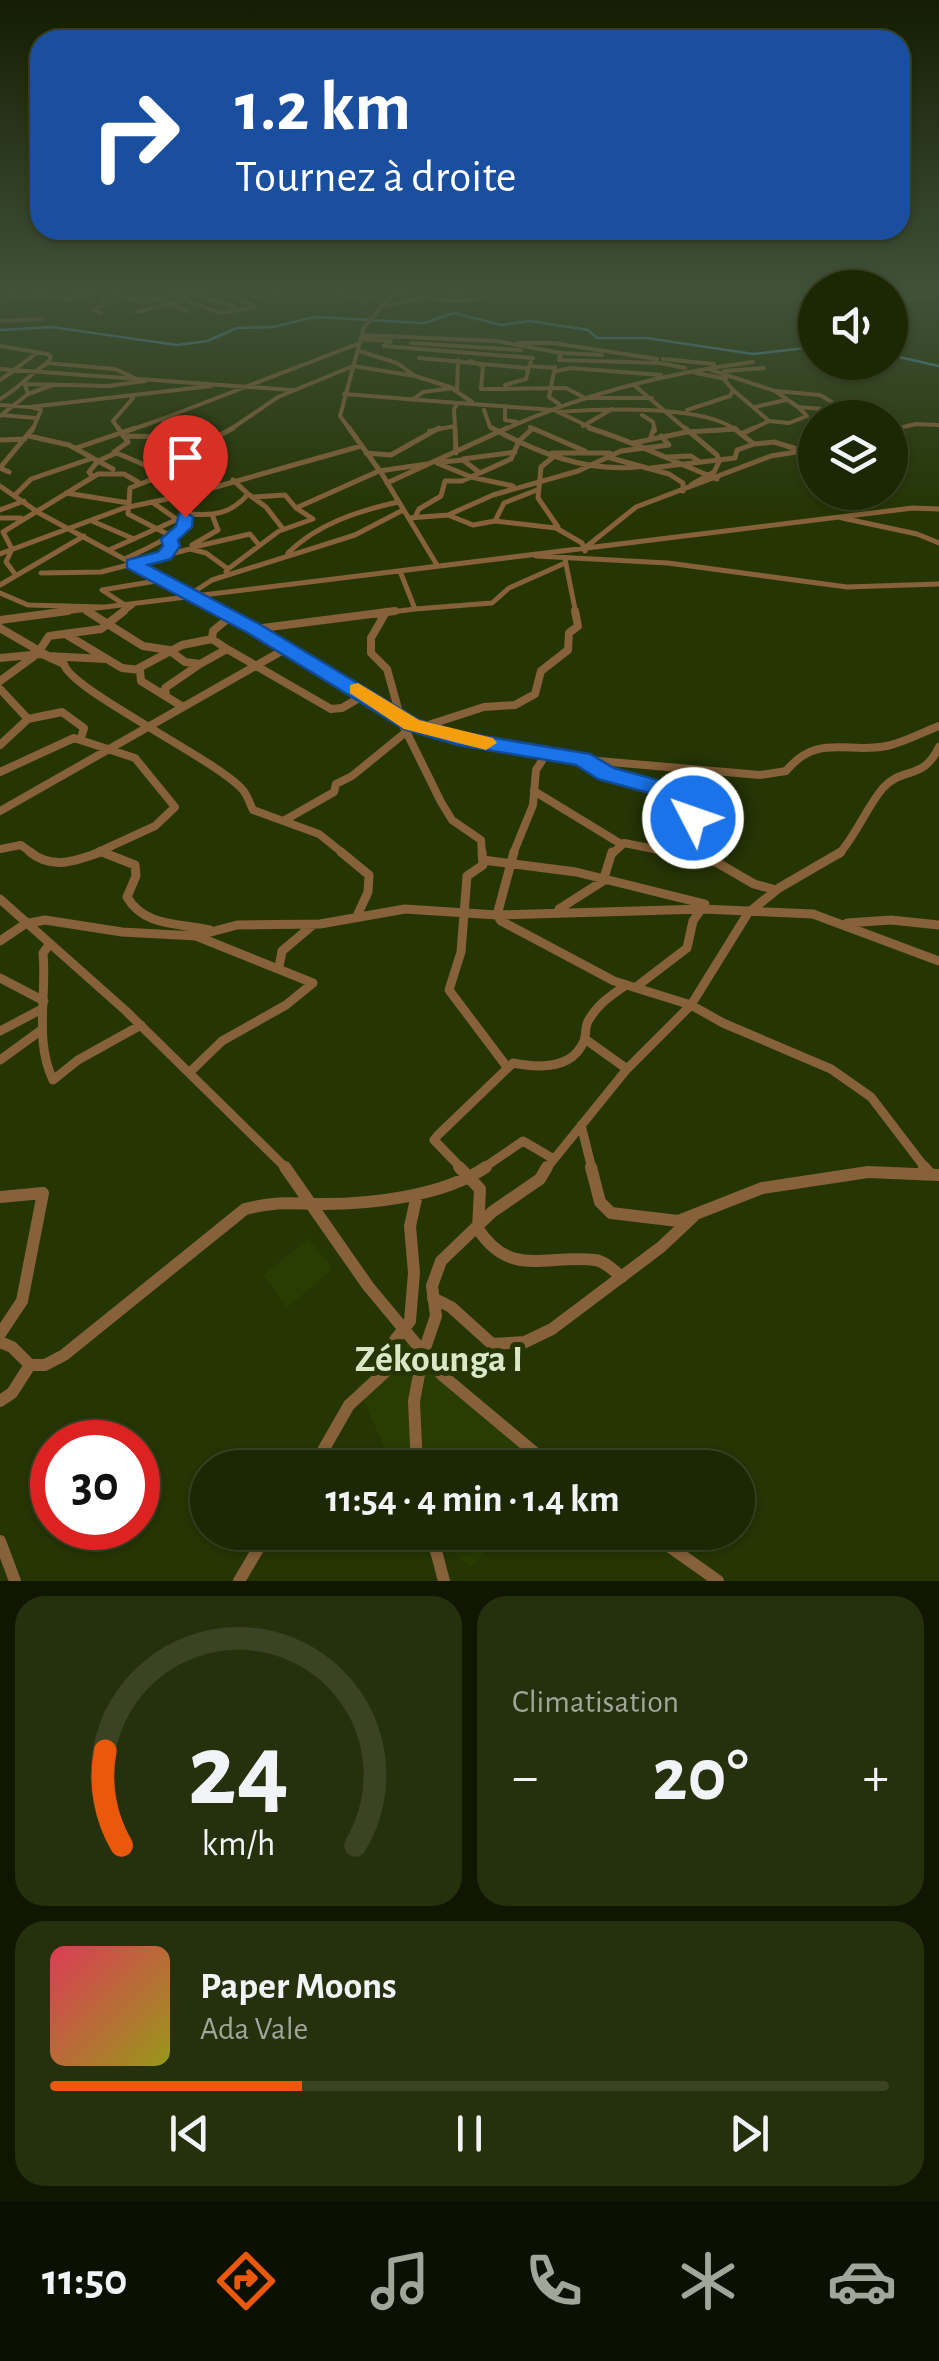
<!DOCTYPE html>
<html lang="fr">
<meta charset="utf-8">
<style>
:root{--surface:#1c2803;--page:#25300d;--text:#f1f3f6;--muted:#a0a69a;--line:#3a4425;--accent:#ea580c}
body{margin:0;font-family:"Alegreya Sans",sans-serif;background:var(--page);color:var(--text);height:100vh;display:flex;flex-direction:column;font-size:38px;white-space:nowrap}
*{box-sizing:border-box;margin:0}
p{font-size:32px;color:var(--muted)}
.icon{flex:none;width:55px;height:55px;fill:none;stroke:currentColor;stroke-width:2;stroke-linecap:round;stroke-linejoin:round}
.map{position:relative;height:1581px;overflow:hidden}
.drawer{display:flex;flex-direction:column;gap:15px;padding:15px;background:#0f1602;flex:1}
.drawer>*{flex:none}
.guide{position:absolute;left:30px;top:30px;width:880px;height:210px;border-radius:30px;box-shadow:0 2px 8px #0004,0 0 0 2px var(--line);background:#1a4fa0;color:#fff;overflow:hidden}
.fabs{position:absolute;left:798px;top:270px;display:grid;gap:20px}
.fabs a{display:grid;place-items:center;width:110px;height:110px;border-radius:50%;background:var(--surface);box-shadow:0 2px 8px #0004,0 0 0 2px var(--line);font-size:50px}
.speed{position:absolute;left:30px;top:1420px;display:flex;gap:20px;font-size:50px;font-weight:700;text-align:center}
.speed>*{display:grid;place-content:center;width:130px;height:130px;border-radius:50%;background:var(--surface);box-shadow:0 2px 8px #0004,0 0 0 2px var(--line);line-height:1}
.speed .limit{border:15px solid #d22;background:#fff;color:#111}
.pin{position:absolute;display:grid;place-items:center;width:85px;height:85px;color:#fff;margin:-102px -42px;border-radius:50% 50% 50% 0;rotate:-45deg;box-shadow:0 0 10px #0007}
.pin .icon{rotate:45deg}
.me{position:absolute;width:110px;margin:-55px;rotate:311deg;stroke-linejoin:round;filter:drop-shadow(0 0 8px #0008)}
.turn{display:flex;align-items:center;gap:35px;height:210px;padding:0 40px;font-size:45px}
.turn .icon{width:130px;height:130px;stroke-width:2.5}
.turn b{display:block;font-size:70px;line-height:85px}
.big{font-size:75px;font-weight:600;line-height:1.1}
.drawer .tile{flex:1;display:flex;flex-direction:column;justify-content:center;gap:15px;min-width:0;padding:0 35px;border-radius:30px;background:var(--page)}
.drawer .dial{align-items:center;gap:0}
.dial svg{height:260px;overflow:visible;fill:none;stroke:var(--line);stroke-width:7;stroke-linecap:round;text-anchor:middle}
.dial text{fill:var(--text);stroke:none}
.song{display:flex;align-items:center;gap:30px}
.cover{width:120px;height:120px;border-radius:15px;background:linear-gradient(135deg,hsl(350 70% 55%),hsl(60 70% 35%))}
.played{height:10px;border-radius:5px;background:linear-gradient(90deg,var(--accent) 30%,var(--line) 30%)}
.keys{display:flex;justify-content:space-around;direction:ltr}
.heat{display:flex;justify-content:space-between;align-items:center;font-size:55px;direction:ltr}
.drawer .tiles{flex:1;display:grid;gap:15px;grid-template-columns:1fr 1fr}
.tile:last-child{grid-column:span 2}
.trip{position:absolute;left:190px;top:1450px;width:565px;height:100px;border-radius:50px;background:var(--surface);box-shadow:0 2px 8px #0004,0 0 0 2px var(--line);font-weight:600;line-height:100px;text-align:center}
.tab-bar{display:flex;height:160px;justify-content:space-around;align-items:center;background:#0b1001;color:var(--muted)}
.tab-bar .icon{width:70px;height:70px}
.tab-bar .on{color:var(--accent)}
.tab-bar b{font-size:45px;color:var(--text)}
.map>svg:first-child{display:block}
</style>
<div class="map">
<svg width="939" height="1581" viewBox="0 0 939 1581">
<rect width="100%" height="100%" fill="#253504"/>
<path fill="#293c02" d="M 308,1238 L 333,1269 L 287,1308 L 263,1276 Z
M 410,1339 L 553,1467 L 379,1467 L 389,1457 L 357,1387 Z
M 436,1533 L 503,1533 L 470,1568 Z"/>
<g fill="none" stroke-linecap="round" stroke-linejoin="round">
<path stroke="#4c93b7" stroke-width="2.5" d="M 0,330 L 52,327 L 177,345 L 207,341 L 237,328 L 273,327 L 315,317 L 424,323 L 454,313 L 501,325 L 530,321 L 588,330 L 597,338 L 647,338 L 753,354 L 815,347
M 890,355 L 939,366"/>
<path stroke="#866139" stroke-width="4" d="M 1,289 L 19,298 L 68,289
M 101,289 L 142,303 L 198,289
M 156,289 L 220,313 L 256,307
M 234,289 L 259,298
M 261,289 L 277,295 L 301,289
M 325,289 L 364,301
M 344,289 L 368,297
M 224,291 L 224,295 L 253,304
M 135,292 L 141,289
M 297,292 L 321,289
M 99,293 L 104,305 L 93,309 L 101,313
M 393,294 C 426,294 470,313 497,289
M 43,296 L 70,300 L 98,292 L 95,289
M 201,296 L 233,306 L 235,311
M 445,296 L 489,289
M 183,297 L 230,289
M 54,299 L 92,290
M 132,299 L 173,289
M 890,299 L 934,297
M 168,303 L 186,311
M 362,304 L 378,291
M 384,306 L 425,298
M 136,312 L 184,300
M 0,321 L 41,319
M 362,335 L 496,341 L 561,353 L 559,360 L 660,363 L 685,368
M 361,339 L 391,341
M 391,341 L 384,346 L 533,358
M 411,343 L 521,350
M 518,343 L 553,343 L 657,359
M 0,346 L 48,354 L 51,357 L 47,363 L 115,369 L 139,380
M 359,351 L 397,363 L 415,376 L 450,387 L 472,402
M 561,353 L 602,355
M 419,358 L 527,368
M 663,359 L 714,364
M 471,361 L 483,366 L 481,389 L 566,388 L 585,398 L 652,398
M 531,362 L 529,366 L 555,368
M 555,367 L 549,397 L 559,404
M 0,369 L 292,390
M 14,370 L 38,352
M 711,370 L 775,391 L 798,407
M 557,371 L 570,368 L 661,375
M 724,371 L 764,368
M 696,373 L 726,379
M 0,380 L 15,370
M 26,384 L 108,386 L 145,381
M 505,385 L 526,379 L 529,366
M 634,385 L 688,431
M 733,390 L 769,421 L 748,431
M 457,391 L 458,360
M 776,391 L 820,395 L 858,418
M 28,394 L 53,385
M 344,394 L 458,403
M 0,399 C 19,388 29,375 47,363
M 412,400 L 423,392 L 453,388
M 0,405 L 30,407 L 211,386
M 505,406 L 505,420 L 517,422
M 755,407 L 786,400
M 484,410 L 490,427 L 497,431
M 687,410 L 730,396 L 733,390 L 723,378
M 558,412 C 601,409 705,404 737,431
M 2,415 L 35,418
M 642,415 L 653,422 L 655,431
M 0,416 L 28,394 L 25,385
M 769,421 L 789,423 L 807,416 L 798,407 L 848,411
M 455,426 L 455,431
M 583,426 L 612,409
M 530,427 L 538,431
M 890,430 L 916,424 L 939,425
M 32,431 L 41,410 L 34,408
M 120,431 L 113,421 L 133,398
M 128,431 L 162,419
M 175,431 L 162,419 L 360,343
M 228,431 L 278,397 L 353,366 L 415,376
M 351,431 L 340,416 L 364,327 L 397,289
M 429,431 L 455,426 L 454,409 L 458,403 L 554,410 L 598,431
M 501,431 C 581,394 666,373 753,362
M 711,431 L 736,429"/>
<path stroke="#866139" stroke-width="5" d="M 172,428 L 202,455
M 349,428 L 382,474 L 437,565
M 455,428 L 456,453
M 492,428 C 538,453 585,472 638,467
M 532,428 L 585,451
M 589,428 C 633,441 674,462 717,479
M 685,428 L 717,455 L 719,462 L 714,472 L 691,485
M 734,428 L 741,434
M 890,430 L 899,428
M 29,436 L 69,445 L 98,461 L 89,472 L 92,476
M 123,436 L 215,438 L 233,428
M 651,437 L 654,428
M 0,440 L 25,439
M 633,443 L 687,432 L 736,429
M 754,444 L 774,442 L 800,450
M 76,448 L 135,428
M 114,452 L 128,442 L 118,428
M 366,453 L 391,455 L 439,428
M 607,457 L 669,474 L 683,483 L 683,491
M 667,457 L 691,456 L 700,462
M 463,459 L 515,452
M 441,462 L 463,460 L 480,473
M 437,463 L 471,477 L 513,486
M 150,466 L 194,448
M 651,468 L 735,458 L 737,450 L 754,444 L 741,434 L 754,428
M 113,469 L 98,461 L 116,453 C 149,465 176,484 211,485
M 9,472 L 0,468 L 33,428
M 387,483 L 507,428
M 0,486 L 39,513 L 226,614
M 66,493 L 129,503 L 128,514 L 173,537
M 16,494 L 31,479 L 93,458
M 248,494 L 266,507 L 283,529
M 253,497 L 285,495 L 296,508
M 152,502 L 179,521
M 129,503 L 130,488 L 194,463 L 215,438
M 0,510 L 24,501
M 191,514 C 215,516 232,513 248,494 L 233,480
M 448,515 L 493,495 L 578,471 L 621,451 L 669,445 L 661,436
M 415,517 L 419,509 L 441,496 L 445,481 L 462,481 L 511,459 L 519,441 L 532,429
M 0,518 L 21,518
M 409,518 L 448,515 L 473,525 L 495,521 L 556,528 L 582,543 L 585,551
M 842,518 L 917,534 L 939,543
M 92,521 L 134,539
M 495,521 L 504,503 L 537,490
M 558,527 L 538,498 L 541,467 L 552,458 L 552,453 L 610,453
M 192,545 L 218,530 L 213,517
M 194,547 L 250,534 L 259,545
M 586,547 L 636,507 L 771,456 L 815,449
M 109,550 L 176,520
M 288,553 C 317,524 358,511 398,502
M 0,554 L 124,508 L 191,494 L 361,446
M 536,556 L 668,563 L 847,587 L 939,584
M 125,559 C 156,543 193,533 191,494
M 565,559 L 576,614
M 228,569 L 279,531 L 313,519 L 296,508 L 379,471 L 427,464
M 41,573 L 101,572 L 190,549 L 206,553 L 228,569 L 226,572
M 15,574 L 6,562 L 12,549 L 3,532 L 98,474 L 124,474 L 138,482
M 0,585 L 84,536
M 0,593 L 28,605 L 102,607
M 189,595 L 212,580 L 355,535 L 403,510
M 125,605 L 102,590 L 162,580
M 415,609 L 492,603 L 509,588 L 563,564
M 85,610 L 91,614
M 48,614 L 913,508 L 939,509
M 121,614 L 133,605
M 375,614 L 415,609 L 400,571"/>
<path stroke="#866139" stroke-width="8" d="M 87,611 L 143,646 L 169,650 L 185,662 L 200,664 L 165,688 L 166,696
M 221,611 L 411,725 L 458,738 L 582,759 L 606,773 L 661,788 L 693,819 L 691,845 L 698,854
M 386,612 L 371,638 L 371,653 L 387,669 L 402,723 L 441,802 L 452,820 L 481,840 L 482,854
M 0,620 L 68,611
M 0,628 L 48,656 L 105,659
M 254,629 L 395,611
M 67,635 L 122,668 L 140,670 L 141,681 L 183,707
M 227,649 L 331,709 L 342,708 L 366,694
M 0,658 L 42,654 L 64,664 C 69,689 215,759 242,789 C 247,794 250,804 253,810 L 319,834 L 344,854
M 200,664 L 227,649 L 212,639
M 137,669 L 182,645 L 212,639 L 213,631 L 230,617
M 0,681 L 37,654 L 49,636 L 101,629 L 124,611
M 0,689 L 28,719 L 62,712 L 84,728 L 81,738
M 419,728 L 484,707 L 515,705 L 535,694 L 541,671 L 568,650 L 569,633 L 578,626 L 575,611
M 0,745 L 28,719
M 587,760 L 760,775 L 786,771 C 817,733 847,754 887,746 C 905,742 923,732 939,726
M 0,772 L 74,738 L 135,758 L 175,807 L 155,826 L 94,854
M 534,791 L 621,844
M 0,811 L 287,648
M 285,820 L 334,792 L 336,784 L 352,776 L 406,732
M 0,849 L 21,845 L 33,854
M 100,851 L 108,854
M 513,854 L 533,805 L 536,770 L 547,753
M 612,854 L 624,843 L 679,854
M 839,854 C 857,834 866,808 883,788 C 903,766 923,781 939,747"/>
<path stroke="#866139" stroke-width="9" d="M 30,852 C 52,870 76,861 101,852
M 102,852 L 135,865 L 136,876 L 127,897 C 144,927 180,923 210,930
M 341,852 L 369,875 L 368,892 L 357,916
M 482,852 L 483,865 L 467,876 L 461,952 L 449,990 L 507,1067
M 514,852 L 497,915 L 501,921 L 614,981 L 691,1005 L 723,1023 L 831,1069 L 871,1097 L 926,1169
M 667,852 L 716,862 L 754,884 L 776,890
M 696,852 L 701,858
M 483,860 L 576,872 L 705,904 L 693,921 L 687,948 L 636,987
M 0,899 L 126,1011 L 287,1169
M 559,909 L 603,881 L 612,852
M 847,923 L 891,920 L 939,925
M 0,941 L 25,924 L 45,920 L 122,932 L 196,936 L 237,925 L 320,924 L 405,909 L 497,915 L 703,909 L 813,914 L 939,961
M 49,945 L 43,953 C 47,995 34,1041 53,1080 L 78,1060 L 141,1025
M 279,967 L 282,951 L 314,924
M 0,978 L 44,1001
M 0,1031 L 42,1009
M 585,1039 L 627,1069
M 0,1060 L 40,1031
M 190,1072 L 222,1041 L 286,1005 L 313,983 L 196,936
M 581,1125 L 592,1169
M 462,1169 L 434,1140 L 438,1135 L 513,1063 C 538,1068 572,1070 584,1041 C 587,1032 584,1025 590,1018 C 599,1003 612,995 626,985
M 482,1169 L 523,1141 L 552,1158
M 546,1169 L 627,1069 L 691,1005 L 748,913 L 779,888 L 841,852"/>
<path stroke="#866139" stroke-width="12" d="M 285,1167 L 368,1286 L 442,1375 L 553,1468
M 459,1167 L 480,1189 L 478,1229 C 511,1279 547,1254 595,1260 C 605,1261 614,1271 622,1277
M 591,1167 L 600,1202 L 611,1213 L 678,1221 L 762,1188 L 868,1172 L 939,1175
M 924,1167 L 929,1173
M 0,1197 L 43,1193 L 22,1301 L 0,1334
M 433,1298 L 451,1307 L 492,1344 L 525,1342 L 552,1329 L 661,1247 L 694,1216
M 0,1342 L 12,1347 L 30,1365 L 45,1365 L 64,1355 L 245,1209 C 273,1202 286,1203 314,1204 C 366,1205 442,1197 486,1167
M 0,1401 L 12,1393 L 30,1365
M 313,1468 L 349,1405 L 395,1363 L 395,1340 L 410,1321 L 414,1273 L 410,1226 L 417,1195
M 417,1468 L 414,1401 L 423,1354 L 436,1316 L 432,1286 L 441,1261 L 492,1212 L 540,1179 L 547,1167
M 431,1532 L 444,1581
M 649,1532 L 718,1581
M 0,1541 L 15,1581
M 239,1581 L 268,1532"/>
</g>
<linearGradient id="sky" x2="0" y2="1"><stop stop-color="#141d02"/><stop offset="0.57" stop-color="#40513a"/><stop offset="1" stop-color="#40513a" stop-opacity="0"/></linearGradient>
<rect width="939" height="511" fill="url(#sky)"/>
<path fill="#1a73e8" stroke="#114b97" stroke-width="2.5" d="M 185,512 L 193,517 L 192,527 L 178,540 L 180,546 L 171,559 L 148,565 L 261,625 L 419,720 L 460,732 L 590,754 L 614,768 L 669,783 L 705,818 L 702,824 L 685,824 L 653,794 L 598,779 L 576,765 L 458,745 L 404,729 L 248,633 L 127,568 L 127,560 L 158,552 L 163,546 L 161,539 L 176,526 L 179,514 Z"/>
<path fill="#f59e0b" d="M 358,683 L 419,720 L 493,738 L 497,743 L 486,750 L 404,729 L 350,693 L 350,685 Z"/>
<g text-anchor="middle" stroke-width="10" stroke-linejoin="round" paint-order="stroke">
<g font-size="38" font-weight="bold" fill="#dae8c8" stroke="#253504">
<text x="439" y="1371">Zékounga I</text>
</g>
</g>
</svg>
<div class="fabs">
<a><svg class="icon" aria-label="sound" viewBox="0 0 24 24"><path d="M4 9h4l5-4v14l-5-4H4zM17 9q2 3 0 6"/></svg></a>
<a><svg class="icon" aria-label="layers" viewBox="0 0 24 24"><path d="M12 4l9 5-9 5-9-5zM3 14l9 5 9-5"/></svg></a>
</div>
<div class="speed"><div class="limit">30</div></div>
<div class="pin" style="left:185px;top:517px;background:#d93025"><svg class="icon" aria-label="arrive" viewBox="0 0 24 24"><path d="M6 21V4h12l-3 4 3 4H6"/></svg></div>
<svg class="me" style="left:693px;top:818px" viewBox="-20 -20 40 40"><circle r="17" fill="#1a73e8" stroke="#fff" stroke-width="3"/><path d="M0-11L8 9 0 5-8 9z" fill="#fff"/></svg>
<div class="trip">11:54 · 4 min · 1.4 km</div>
<div class="guide">
<div class="turn"><svg class="icon" aria-label="right" viewBox="0 0 24 24"><path d="M7 20v-9h11M14 6l5 5-5 5"/></svg><div><b>1.2 km</b>Tournez à droite</div></div>
</div>
</div>
<section class="drawer">
<div class="tiles">
<div class="tile dial"><svg viewBox="0 0 100 80">
<path d="M14 69A42 42 0 1 1 86 69"/>
<path d="M14 69A42 42 0 0 1 9 40" stroke="#ea580c"/>
<text x="50" y="56" font-size="32" font-weight="700">24</text>
<text x="50" y="72" font-size="11">km/h</text>
</svg></div>
<div class="tile"><p>Climatisation</p>
<div class="heat"><a>−</a><b class="big">20°</b><a>+</a></div>
</div>
<div class="tile">
<div class="song"><i class="cover"></i><div><b>Paper Moons</b><p>Ada Vale</p></div></div>
<div class="played"></div>
<div class="keys"><svg class="icon" aria-label="previous" viewBox="0 0 24 24"><path d="M18 5L8 12l10 7zM5 5v14"/></svg><svg class="icon" aria-label="pause" viewBox="0 0 24 24"><path d="M8 5v14M16 5v14"/></svg><svg class="icon" aria-label="next" viewBox="0 0 24 24"><path d="M6 5l10 7-10 7zM19 5v14"/></svg></div>
</div>
</div>
</section>
<nav class="tab-bar">
<b>11:50</b>
<svg class="icon on" aria-label="directions" viewBox="0 0 24 24"><path d="M12 3l9 9-9 9-9-9zM9 14v-3h6M13 9l2 2-2 2"/></svg>
<svg class="icon" aria-label="music" viewBox="0 0 24 24"><path d="M9 18V5l10-2v13"/><circle cx="6" cy="18" r="3"/><circle cx="16" cy="16" r="3"/></svg>
<svg class="icon" aria-label="phone" viewBox="0 0 24 24"><path d="M5 4h4l2 5-3 2q2 4 5 5l2-3 5 2v4C11 20 4 13 5 4z"/></svg>
<svg class="icon" aria-label="climate" viewBox="0 0 24 24"><path d="M12 3v18M4 7l16 10M4 17L20 7"/></svg>
<svg class="icon" aria-label="car" viewBox="0 0 24 24"><path d="M5 17H2v-5l4-1 3-4h7l3 4 3 1v5h-3M9 17h6M6 11h13"/><circle cx="7" cy="17" r="2"/><circle cx="17" cy="17" r="2"/></svg>
</nav>
